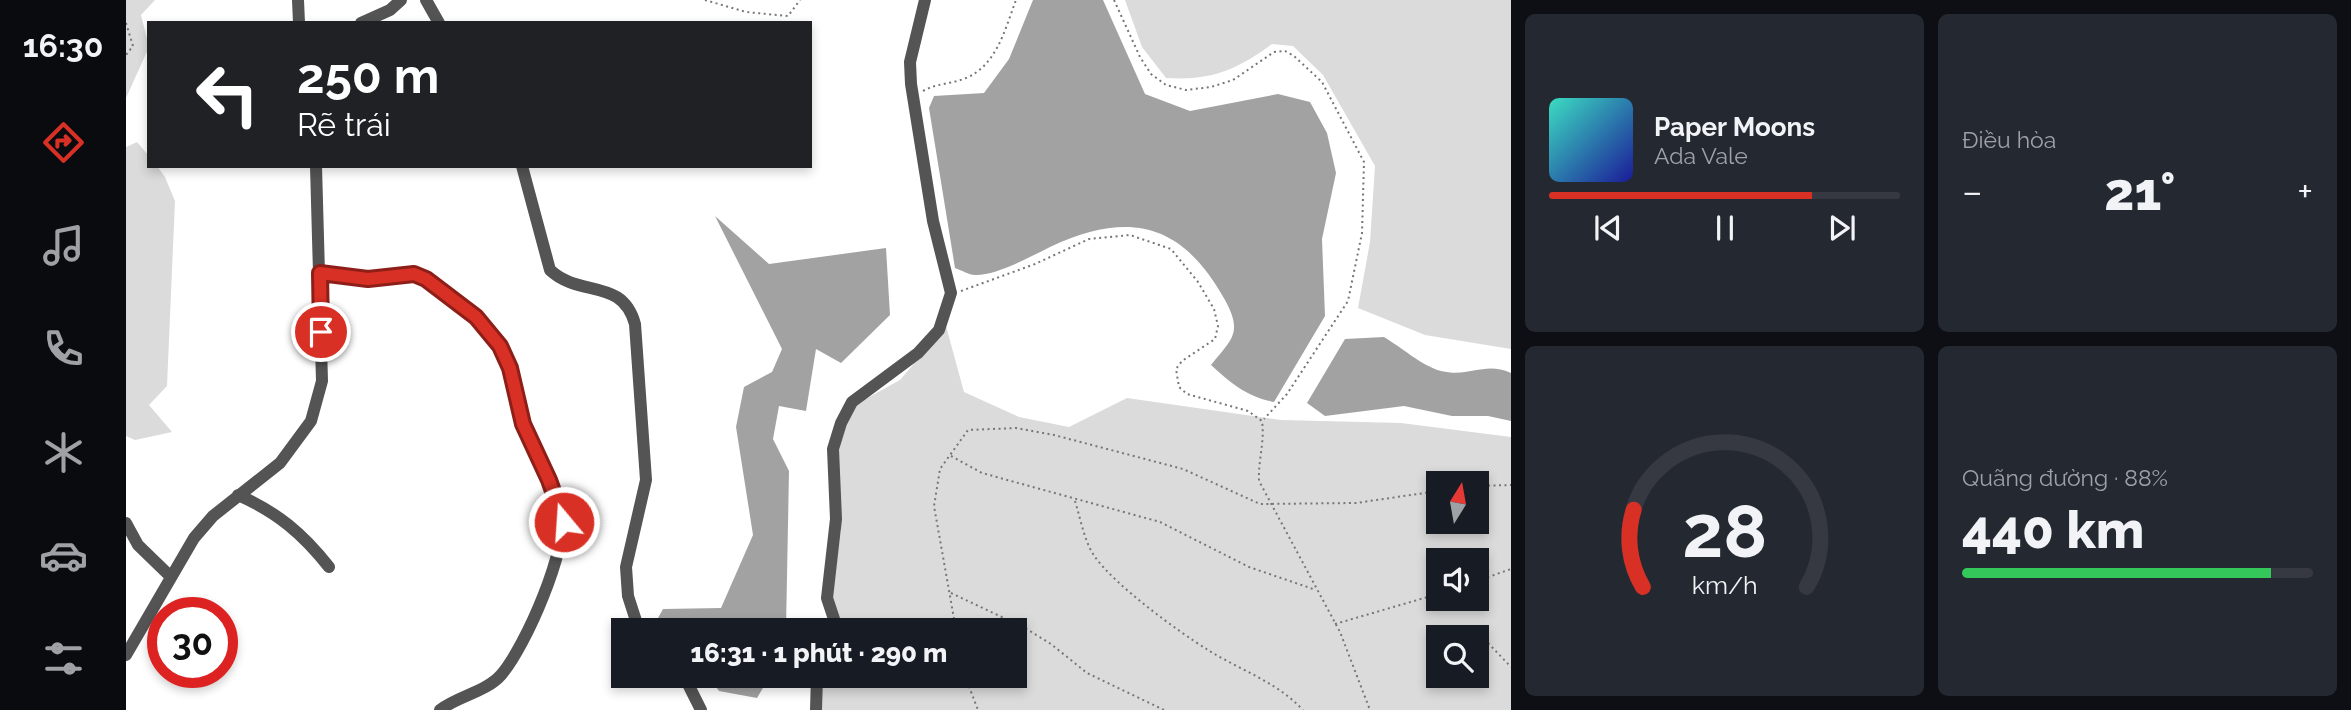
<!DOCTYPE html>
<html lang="vi">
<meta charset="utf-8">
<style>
:root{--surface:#171b24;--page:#242831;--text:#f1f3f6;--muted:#9ea1a6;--line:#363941;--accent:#d93025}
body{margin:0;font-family:Raleway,sans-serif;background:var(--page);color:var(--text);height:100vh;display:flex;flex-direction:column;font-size:26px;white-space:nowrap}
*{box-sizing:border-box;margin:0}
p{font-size:23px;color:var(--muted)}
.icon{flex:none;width:38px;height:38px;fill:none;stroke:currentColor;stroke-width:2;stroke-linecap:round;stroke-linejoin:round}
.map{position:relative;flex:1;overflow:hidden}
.sheet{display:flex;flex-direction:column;gap:14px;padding:14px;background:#0d0f14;width:840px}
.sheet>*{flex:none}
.hud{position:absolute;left:21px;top:21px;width:665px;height:147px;border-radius:0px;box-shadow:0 4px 10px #0003;background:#202124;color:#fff;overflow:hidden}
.needle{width:46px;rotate:11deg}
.buttons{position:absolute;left:1300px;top:471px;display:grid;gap:14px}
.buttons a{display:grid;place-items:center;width:63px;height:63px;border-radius:0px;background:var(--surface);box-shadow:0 4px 10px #0003;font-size:35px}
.speed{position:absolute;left:21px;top:597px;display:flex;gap:14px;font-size:35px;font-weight:700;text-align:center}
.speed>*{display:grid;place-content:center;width:91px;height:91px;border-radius:50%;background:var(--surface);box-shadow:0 4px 10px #0003;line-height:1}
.speed .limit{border:10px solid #d22;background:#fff;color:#111}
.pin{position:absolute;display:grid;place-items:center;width:60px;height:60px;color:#fff;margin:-30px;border:4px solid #fff;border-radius:50%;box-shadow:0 2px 7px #0007}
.me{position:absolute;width:77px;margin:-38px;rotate:342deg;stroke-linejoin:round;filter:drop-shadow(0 0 5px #0008)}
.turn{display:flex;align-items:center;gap:24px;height:147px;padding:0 35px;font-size:32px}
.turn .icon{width:91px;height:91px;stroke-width:2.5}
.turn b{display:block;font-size:49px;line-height:60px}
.big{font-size:52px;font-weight:800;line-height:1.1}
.sheet .tile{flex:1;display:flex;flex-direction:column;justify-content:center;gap:10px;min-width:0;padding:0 24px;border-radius:10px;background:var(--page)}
.sheet .dial{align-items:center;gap:0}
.dial svg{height:182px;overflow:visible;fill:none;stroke:var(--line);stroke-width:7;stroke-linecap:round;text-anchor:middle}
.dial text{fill:var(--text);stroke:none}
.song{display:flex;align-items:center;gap:21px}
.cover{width:84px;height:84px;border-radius:10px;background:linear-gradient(135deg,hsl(170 70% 55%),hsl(240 70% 35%))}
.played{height:7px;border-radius:4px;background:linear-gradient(90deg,var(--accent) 75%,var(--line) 75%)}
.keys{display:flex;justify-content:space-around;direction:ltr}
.heat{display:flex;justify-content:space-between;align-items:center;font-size:38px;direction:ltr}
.charge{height:10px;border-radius:5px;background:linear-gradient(90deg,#34c759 88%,var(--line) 0)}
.sheet .tiles{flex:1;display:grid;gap:14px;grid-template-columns:repeat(2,1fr)}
.trip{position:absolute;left:485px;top:618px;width:416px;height:70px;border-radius:0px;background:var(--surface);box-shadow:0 4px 10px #0003;font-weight:800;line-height:70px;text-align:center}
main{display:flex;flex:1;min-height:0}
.menu{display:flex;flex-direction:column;width:126px;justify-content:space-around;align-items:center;background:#090b0e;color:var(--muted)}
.menu .icon{width:49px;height:49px}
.menu .on{color:var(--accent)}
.menu b{font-size:32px;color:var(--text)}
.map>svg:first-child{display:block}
</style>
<main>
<nav class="menu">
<b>16:30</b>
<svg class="icon on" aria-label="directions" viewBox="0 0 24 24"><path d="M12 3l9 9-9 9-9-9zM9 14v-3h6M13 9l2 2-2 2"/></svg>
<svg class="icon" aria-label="music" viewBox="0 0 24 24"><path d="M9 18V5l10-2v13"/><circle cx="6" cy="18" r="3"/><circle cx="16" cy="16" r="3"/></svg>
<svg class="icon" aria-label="phone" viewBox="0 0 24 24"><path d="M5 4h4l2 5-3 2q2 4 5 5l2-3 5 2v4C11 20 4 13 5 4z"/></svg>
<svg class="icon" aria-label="climate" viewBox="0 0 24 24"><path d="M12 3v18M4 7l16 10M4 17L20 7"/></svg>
<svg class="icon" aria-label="car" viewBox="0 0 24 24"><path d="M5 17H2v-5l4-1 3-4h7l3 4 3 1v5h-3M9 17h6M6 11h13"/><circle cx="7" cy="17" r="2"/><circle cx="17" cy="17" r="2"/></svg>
<svg class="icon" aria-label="filters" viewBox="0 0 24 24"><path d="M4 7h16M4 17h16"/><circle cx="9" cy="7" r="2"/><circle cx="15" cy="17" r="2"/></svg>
</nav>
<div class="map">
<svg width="1385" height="710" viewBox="0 0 1385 710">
<rect width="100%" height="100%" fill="#fff"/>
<path fill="#dbdbdb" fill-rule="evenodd" d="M 0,0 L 29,0 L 15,15 L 23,47 L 0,98 Z
M 999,0 L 1385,0 L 1385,349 L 1299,335 L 1232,308 L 1244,242 L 1249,166 L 1197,75 L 1167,46 L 1146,44 C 1111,70 1084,81 1040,78 L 1016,47 Z
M 11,142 L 23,156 L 23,166 L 31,166 L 39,177 L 49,201 L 41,386 L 23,405 L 46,432 L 9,440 L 0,436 L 0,147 Z
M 820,326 L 838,392 L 893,417 L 943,427 L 1001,398 L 1155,420 L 1275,423 L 1385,437 L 1385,710 L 692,710 L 696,676 L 889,676 L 889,630 L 702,630 L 715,530 L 712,465 L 716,412 L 774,380 ZM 1312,483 L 1351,483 L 1351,522 L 1312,522 ZM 1312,560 L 1351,560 L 1351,598 L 1312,598 ZM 1312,637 L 1351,637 L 1351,676 L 1312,676 Z"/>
<path fill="#a2a2a2" d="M 907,0 L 977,0 L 1019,94 L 1064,111 L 1152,94 L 1184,102 L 1201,133 L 1210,173 L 1196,239 L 1199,316 L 1148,402 C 1121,397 1105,383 1085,365 C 1106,339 1117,333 1099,300 C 1056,223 1004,210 924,247 C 906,256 869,276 849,275 C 843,275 835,270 829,268 L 803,108 L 808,96 L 858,93 L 883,59 Z
M 589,216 L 643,264 L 760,248 L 764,315 L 715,363 L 690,349 L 680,411 L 653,406 L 647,439 L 663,471 L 660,630 L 531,630 L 527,627 L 537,609 L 595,608 L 627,535 L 610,427 L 618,387 L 646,372 L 656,349 Z
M 1258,337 C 1275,347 1296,366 1315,371 C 1344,378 1358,361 1385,373 L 1385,421 L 1362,416 L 1326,416 L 1278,406 L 1199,416 L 1181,403 L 1219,339 Z
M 582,676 L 644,676 L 631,698 L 593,691 Z"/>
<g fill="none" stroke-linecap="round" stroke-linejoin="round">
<path stroke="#767676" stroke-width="2" stroke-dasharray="2 3.5" stroke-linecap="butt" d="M 579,0 L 620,12 L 662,16 L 674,0
M 988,0 L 1014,57 L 1025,74 L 1040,85 L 1060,90 L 1085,87 L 1107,80 L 1148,52 L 1159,51 L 1168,56 L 1196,82 L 1238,162 L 1236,233 L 1222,301 L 1161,394 L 1138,419
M 0,23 L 7,46 L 0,55
M 797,91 C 811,83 826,84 840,78 C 871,65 879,29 890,0
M 835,291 L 909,264 L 963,239 L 1004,235 L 1045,249 L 1072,282 L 1088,309 L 1092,326 L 1089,339 L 1056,361 L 1050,369 L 1053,387 L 1061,394 L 1122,411 L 1136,421 C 1139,442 1132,460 1133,481 L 1214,632 L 1244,710
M 825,456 L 856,473 L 1034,522 L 1123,567 L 1190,590
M 1351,486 L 1385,485
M 949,501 C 955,520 958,541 969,557 C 990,586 1050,630 1082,650 C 1114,670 1151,682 1177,710
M 1351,581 L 1385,569
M 825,593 L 899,628 L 925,644 L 961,673 L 1038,710
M 1209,624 L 1312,594
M 830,630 L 808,506 L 814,469 L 842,430 L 890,428 L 928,435 L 1057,469 L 1134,504 L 1230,503 L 1312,491
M 1362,643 L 1385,667
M 839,676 L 852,710"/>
<path stroke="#545454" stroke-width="12" d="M 172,0 L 173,23
M 300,0 L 313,23
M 235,23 L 264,10 L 275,0
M 396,166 L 424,270 C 454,298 496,277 509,324 L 520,480 L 500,567 L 502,596 L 513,630
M 194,273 L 242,279 L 288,274 L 300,279 L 350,317 L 374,346 L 384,368 L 397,424 L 436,510 C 443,547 400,646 375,675 C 360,692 332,696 314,710
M 112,495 C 151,512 177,534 203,567
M 0,523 L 12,545 L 45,577
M 706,630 L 708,619 L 701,598 L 710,519 L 707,449 L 715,423 L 726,402 L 792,353 L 813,330 L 825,293 L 807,221 L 785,84 L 784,62 L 799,0
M 0,655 L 68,538 L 87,516 L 154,463 L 185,421 L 196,381 L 190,166
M 558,676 L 575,710
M 690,710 L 691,676"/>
</g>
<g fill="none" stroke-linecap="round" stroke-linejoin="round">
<g stroke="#8d1f18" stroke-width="18">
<path id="route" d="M 195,332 L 194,273 L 242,279 L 288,274 L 300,279 L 350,317 L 374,346 L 384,368 L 397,424 L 423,480 L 438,522"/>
</g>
<use href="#route" stroke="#d93025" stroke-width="12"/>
</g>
</svg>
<div class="buttons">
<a><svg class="needle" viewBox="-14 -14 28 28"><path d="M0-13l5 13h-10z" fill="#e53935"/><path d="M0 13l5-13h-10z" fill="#9ea1a6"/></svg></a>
<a><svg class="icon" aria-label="sound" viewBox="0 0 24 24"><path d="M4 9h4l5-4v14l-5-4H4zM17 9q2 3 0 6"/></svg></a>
<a><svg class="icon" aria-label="search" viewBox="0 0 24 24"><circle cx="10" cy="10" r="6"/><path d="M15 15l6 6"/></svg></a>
</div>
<div class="speed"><div class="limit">30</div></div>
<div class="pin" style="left:195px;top:332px;background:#d93025"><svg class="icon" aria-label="arrive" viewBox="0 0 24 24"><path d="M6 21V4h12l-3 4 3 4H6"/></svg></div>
<svg class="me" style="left:438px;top:522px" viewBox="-20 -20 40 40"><circle r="17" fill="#d93025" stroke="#fff" stroke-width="3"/><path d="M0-11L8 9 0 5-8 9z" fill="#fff"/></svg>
<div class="trip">16:31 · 1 phút · 290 m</div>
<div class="hud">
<div class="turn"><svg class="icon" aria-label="left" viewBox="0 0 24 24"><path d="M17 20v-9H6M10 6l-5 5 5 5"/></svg><div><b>250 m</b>Rẽ trái</div></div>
</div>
</div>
<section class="sheet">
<div class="tiles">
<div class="tile">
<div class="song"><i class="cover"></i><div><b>Paper Moons</b><p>Ada Vale</p></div></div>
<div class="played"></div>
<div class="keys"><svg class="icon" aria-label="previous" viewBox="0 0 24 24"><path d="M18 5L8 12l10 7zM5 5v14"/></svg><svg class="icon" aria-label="pause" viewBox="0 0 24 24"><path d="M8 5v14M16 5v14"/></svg><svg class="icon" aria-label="next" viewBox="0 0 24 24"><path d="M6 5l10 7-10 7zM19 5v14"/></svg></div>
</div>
<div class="tile"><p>Điều hòa</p>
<div class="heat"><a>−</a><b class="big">21°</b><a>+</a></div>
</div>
<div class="tile dial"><svg viewBox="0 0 100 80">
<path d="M14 69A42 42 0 1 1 86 69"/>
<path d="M14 69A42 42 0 0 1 10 35" stroke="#d93025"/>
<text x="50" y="56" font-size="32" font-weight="700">28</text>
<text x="50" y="72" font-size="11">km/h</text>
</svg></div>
<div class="tile"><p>Quãng đường · 88%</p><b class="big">440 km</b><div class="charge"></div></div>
</div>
</section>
</main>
